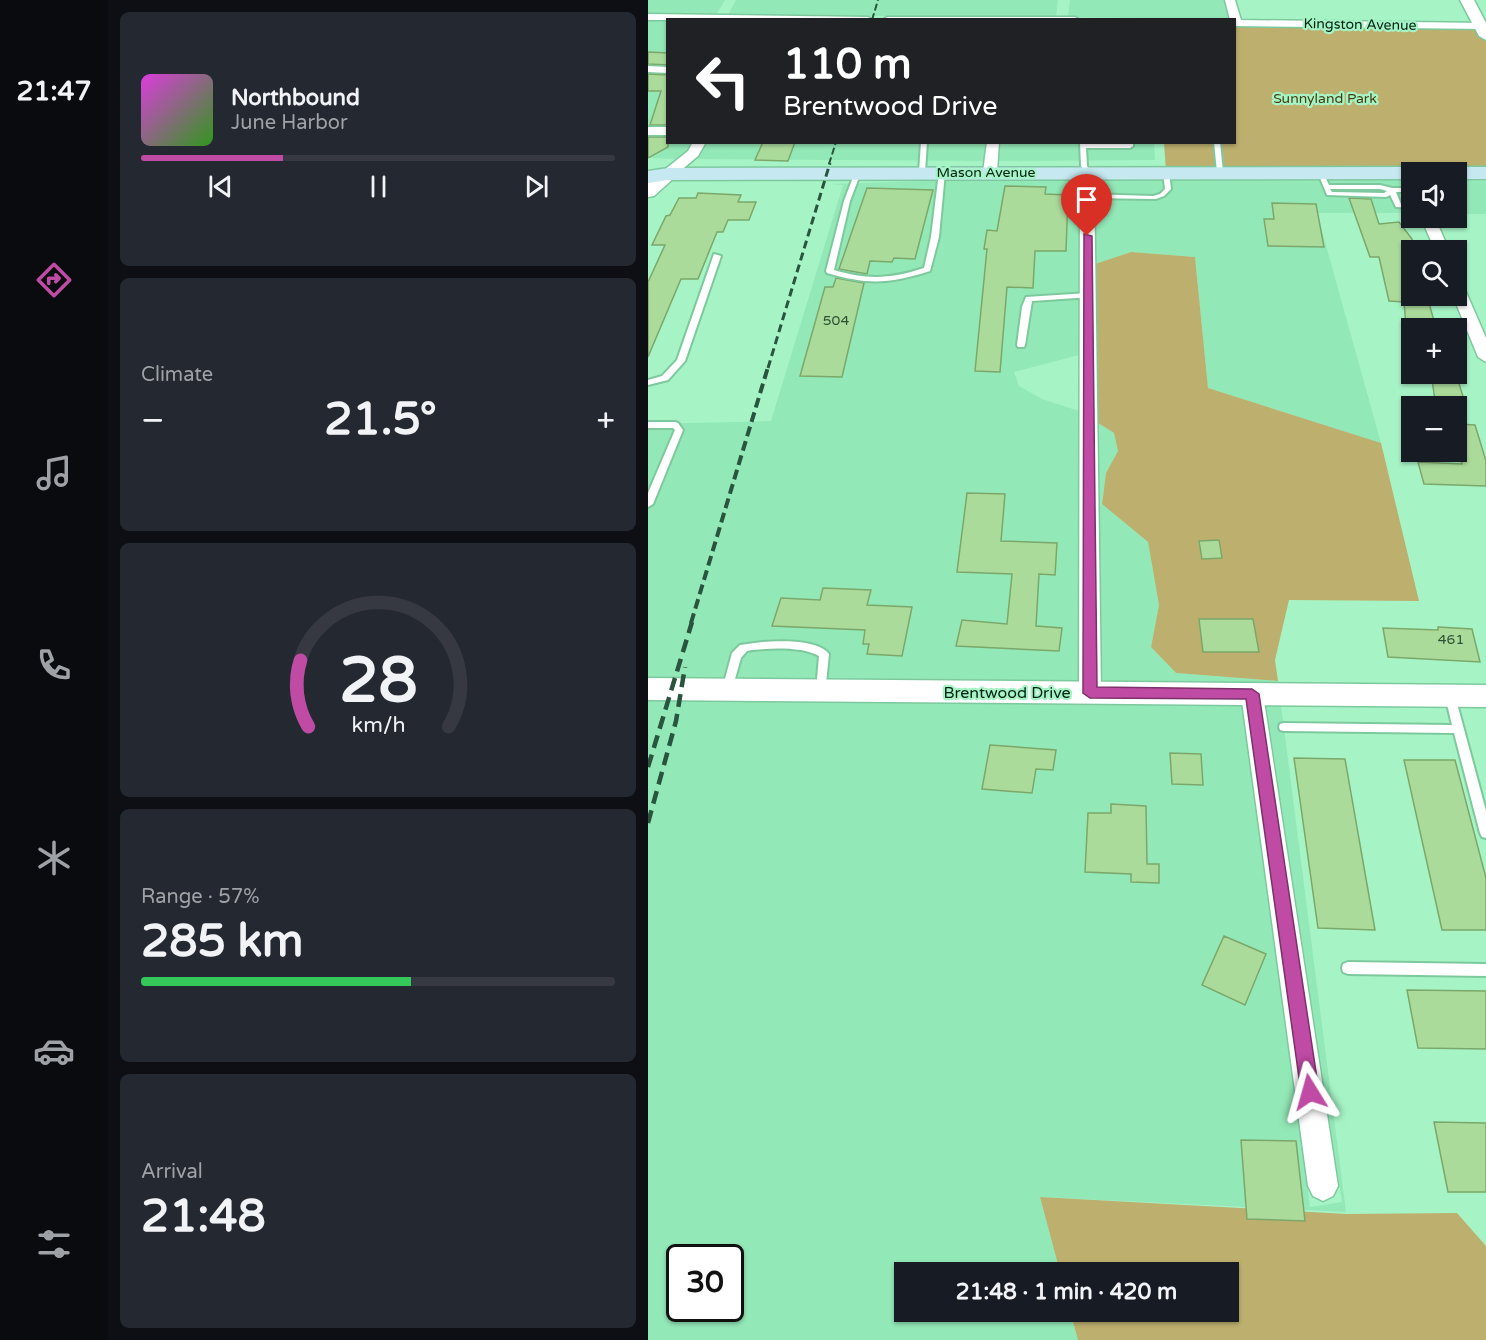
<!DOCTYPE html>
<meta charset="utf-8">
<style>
:root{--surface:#171b24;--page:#242831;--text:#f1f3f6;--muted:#9ea1a6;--line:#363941;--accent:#bf4ba4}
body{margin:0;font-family:"Varela Round",sans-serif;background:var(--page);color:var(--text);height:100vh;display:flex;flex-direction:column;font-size:22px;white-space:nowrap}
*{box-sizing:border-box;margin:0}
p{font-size:20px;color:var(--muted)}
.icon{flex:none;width:33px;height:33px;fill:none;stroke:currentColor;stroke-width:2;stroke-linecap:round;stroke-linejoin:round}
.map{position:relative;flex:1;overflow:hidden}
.side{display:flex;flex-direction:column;gap:12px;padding:12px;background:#0d0f14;width:540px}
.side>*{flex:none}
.guide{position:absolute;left:18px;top:18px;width:570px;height:126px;border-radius:0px;box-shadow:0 2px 4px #0004;background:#202124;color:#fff;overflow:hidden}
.tools{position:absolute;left:753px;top:162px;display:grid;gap:12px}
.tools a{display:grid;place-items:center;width:66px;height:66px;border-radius:0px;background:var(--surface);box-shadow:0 2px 4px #0004;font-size:30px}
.speed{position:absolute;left:18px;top:1244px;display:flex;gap:12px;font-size:30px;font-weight:700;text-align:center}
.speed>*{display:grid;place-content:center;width:78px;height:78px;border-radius:50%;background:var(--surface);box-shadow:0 2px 4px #0004;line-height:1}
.speed .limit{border:3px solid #111;border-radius:9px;background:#fff;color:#111}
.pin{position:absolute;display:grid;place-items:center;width:51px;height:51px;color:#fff;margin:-62px -26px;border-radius:50% 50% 50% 0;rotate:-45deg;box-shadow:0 0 6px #0007}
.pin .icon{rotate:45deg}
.me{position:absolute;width:66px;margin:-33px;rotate:352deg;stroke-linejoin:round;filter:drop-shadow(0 0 4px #0008)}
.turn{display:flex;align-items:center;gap:21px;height:126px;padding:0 18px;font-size:27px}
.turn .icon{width:78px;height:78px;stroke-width:2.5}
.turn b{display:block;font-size:42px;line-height:51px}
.big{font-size:45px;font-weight:800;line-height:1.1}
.side .card{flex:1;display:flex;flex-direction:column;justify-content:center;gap:9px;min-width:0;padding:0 21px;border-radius:9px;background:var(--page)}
.side .dial{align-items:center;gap:0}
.dial svg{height:156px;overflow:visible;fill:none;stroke:var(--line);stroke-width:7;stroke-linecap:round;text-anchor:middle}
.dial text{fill:var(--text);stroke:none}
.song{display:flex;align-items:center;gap:18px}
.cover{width:72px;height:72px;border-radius:9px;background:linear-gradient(135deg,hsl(300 70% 55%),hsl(110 70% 35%))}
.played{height:6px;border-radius:3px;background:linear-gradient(90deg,var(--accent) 30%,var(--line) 30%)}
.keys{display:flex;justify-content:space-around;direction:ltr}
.heat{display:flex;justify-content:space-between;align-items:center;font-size:33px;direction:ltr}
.charge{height:9px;border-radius:4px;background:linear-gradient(90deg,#34c759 57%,var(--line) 0)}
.trip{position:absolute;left:246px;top:1262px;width:345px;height:60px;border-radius:0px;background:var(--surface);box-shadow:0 2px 4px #0004;font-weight:800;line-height:60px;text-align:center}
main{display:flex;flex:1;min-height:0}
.menu{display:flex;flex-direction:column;width:108px;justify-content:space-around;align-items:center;background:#090b0e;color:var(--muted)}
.menu .icon{width:42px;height:42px}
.menu .selected{color:var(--accent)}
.menu b{font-size:27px;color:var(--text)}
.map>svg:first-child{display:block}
</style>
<main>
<nav class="menu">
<b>21:47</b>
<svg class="icon selected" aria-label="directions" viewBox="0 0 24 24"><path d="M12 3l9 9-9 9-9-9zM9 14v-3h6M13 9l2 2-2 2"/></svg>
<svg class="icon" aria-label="music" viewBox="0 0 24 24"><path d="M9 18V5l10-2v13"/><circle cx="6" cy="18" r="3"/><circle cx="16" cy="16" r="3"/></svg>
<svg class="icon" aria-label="phone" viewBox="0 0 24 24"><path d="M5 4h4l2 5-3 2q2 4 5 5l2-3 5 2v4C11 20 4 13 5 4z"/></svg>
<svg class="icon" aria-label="climate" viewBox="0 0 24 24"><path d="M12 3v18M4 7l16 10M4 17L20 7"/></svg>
<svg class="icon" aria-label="car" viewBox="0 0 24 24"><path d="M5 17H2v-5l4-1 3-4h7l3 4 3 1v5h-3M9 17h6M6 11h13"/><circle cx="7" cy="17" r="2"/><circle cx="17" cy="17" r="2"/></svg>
<svg class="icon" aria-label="filters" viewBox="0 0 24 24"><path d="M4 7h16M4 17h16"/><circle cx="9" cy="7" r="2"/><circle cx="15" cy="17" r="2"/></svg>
</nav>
<section class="side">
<div class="card">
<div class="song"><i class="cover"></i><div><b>Northbound</b><p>June Harbor</p></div></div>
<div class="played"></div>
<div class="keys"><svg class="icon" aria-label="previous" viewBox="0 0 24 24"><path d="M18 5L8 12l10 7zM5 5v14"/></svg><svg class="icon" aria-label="pause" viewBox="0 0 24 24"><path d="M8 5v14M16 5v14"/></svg><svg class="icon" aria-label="next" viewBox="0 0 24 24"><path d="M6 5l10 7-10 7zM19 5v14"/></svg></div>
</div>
<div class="card"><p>Climate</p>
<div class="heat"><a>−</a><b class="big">21.5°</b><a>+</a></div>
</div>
<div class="card dial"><svg viewBox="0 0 100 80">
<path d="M14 69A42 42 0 1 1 86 69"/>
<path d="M14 69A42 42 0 0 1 10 35" stroke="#bf4ba4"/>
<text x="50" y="56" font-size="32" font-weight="700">28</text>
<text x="50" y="72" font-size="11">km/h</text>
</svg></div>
<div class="card"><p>Range · 57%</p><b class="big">285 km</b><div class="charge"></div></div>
<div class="card"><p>Arrival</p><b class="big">21:48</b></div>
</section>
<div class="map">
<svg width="838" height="1340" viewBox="0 0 838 1340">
<rect width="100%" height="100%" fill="#a6f4c6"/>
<path fill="#93e8b7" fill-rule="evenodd" d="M 0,0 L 77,0 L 68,15 L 0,14 Z
M 88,0 L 410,0 L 408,17 L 80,15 Z
M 422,0 L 576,0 L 581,19 L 420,17 Z
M 0,20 L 19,20 L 19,67 L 0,66 Z
M 0,72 L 19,73 L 19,127 L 0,127 Z
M 0,134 L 19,134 L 20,142 L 45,143 L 30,159 L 0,158 Z
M 59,143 L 338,143 L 336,161 L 45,159 Z
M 352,143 L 506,143 L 507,160 L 350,161 Z
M 758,180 L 763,195 L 763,213 L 669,213 L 733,443 L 560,388 L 547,257 L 483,252 L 447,264 L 446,181 Z
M 809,180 L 838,181 L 838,214 L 809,214 Z
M 280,181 L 431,181 L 431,355 L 366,372 L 371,386 L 394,399 L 431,411 L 430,682 L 0,679 L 0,424 L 123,421 L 195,185 L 183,184 Z
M 450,423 L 466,433 L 470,451 L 458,473 L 454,504 L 500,542 L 511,605 L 503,647 L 528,673 L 630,681 L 630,684 L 454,683 Z
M 0,699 L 594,704 L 662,1207 L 694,1202 L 618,704 L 633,705 L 698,1212 L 392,1197 L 412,1272 L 256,1272 L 256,1311 L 422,1311 L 430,1340 L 0,1340 ZM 32,1257 L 82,1257 L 82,1308 L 32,1308 Z"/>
<path fill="#bdaf6e" d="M 587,23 L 832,26 L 838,36 L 838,173 L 518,172 L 516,143 L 586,142 Z
M 483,252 L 547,257 L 560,388 L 733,443 L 771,601 L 641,600 L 627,660 L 630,681 L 528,673 L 503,647 L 511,605 L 500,542 L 454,504 L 458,473 L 470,451 L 466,433 L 450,423 L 447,264 Z
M 392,1197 L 699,1214 L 809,1213 L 838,1246 L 838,1340 L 430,1340 L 422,1311 L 580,1311 L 580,1272 L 412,1272 Z"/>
<path fill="#abdb9b" stroke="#7ba86a" stroke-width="1.5" d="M 0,52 L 20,53 L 20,65 L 0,64 Z
M 0,74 L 20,75 L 20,125 L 2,125 L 13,91 L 0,91 Z
M 0,137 L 20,137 L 20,147 L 0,158 Z
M 115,142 L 147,142 L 140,161 L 107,160 Z
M 357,186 L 398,187 L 397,194 L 420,195 L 418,251 L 387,251 L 385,288 L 359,287 L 352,372 L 327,371 L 339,249 L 336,249 L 339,230 L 349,231 Z
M 219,188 L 285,190 L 267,259 L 246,258 L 244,262 L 222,261 L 219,274 L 191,269 Z
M 50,193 L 93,195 L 90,202 L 108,202 L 101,220 L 80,220 L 75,232 L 69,232 L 50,279 L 33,279 L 0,357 L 0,282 L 17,245 L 4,245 L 18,216 L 22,215 L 31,198 L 48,198 Z
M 701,198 L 723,199 L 731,224 L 751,222 L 764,239 L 764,296 L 779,296 L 788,328 L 758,326 L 756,302 L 741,301 L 731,257 L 722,257 Z
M 624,203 L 668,204 L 676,247 L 620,246 L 616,219 L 626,219 Z
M 188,278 L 216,283 L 194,377 L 152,376 L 177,287 L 185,287 Z
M 783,374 L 808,374 L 818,406 L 788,406 Z
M 808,424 L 827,425 L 838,461 L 838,486 L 776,484 L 770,462 L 814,464 L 808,446 Z
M 319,493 L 357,494 L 353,541 L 409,543 L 407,575 L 391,574 L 388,626 L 414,628 L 411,651 L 308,646 L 314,620 L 359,624 L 364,574 L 309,572 Z
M 571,540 L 574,558 L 554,559 L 551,541 Z
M 175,588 L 223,590 L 219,605 L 264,607 L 254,656 L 219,654 L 221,644 L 215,644 L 217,630 L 124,626 L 133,598 L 172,600 Z
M 551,619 L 605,619 L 611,652 L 555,652 Z
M 790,627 L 824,629 L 832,662 L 740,657 L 735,628 L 790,630 Z
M 342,745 L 408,750 L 405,770 L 388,769 L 384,793 L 334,789 Z
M 522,753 L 553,754 L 555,785 L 524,784 Z
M 646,758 L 697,759 L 727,930 L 670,928 Z
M 756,760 L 807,760 L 838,878 L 838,930 L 794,930 Z
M 463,804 L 498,806 L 499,864 L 511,864 L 511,883 L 483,882 L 483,874 L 437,872 L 440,813 L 463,813 Z
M 576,936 L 618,954 L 597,1005 L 554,985 Z
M 759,990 L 838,991 L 838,1049 L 770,1048 Z
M 786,1122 L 838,1123 L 838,1192 L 800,1192 Z
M 593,1140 L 648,1141 L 657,1221 L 599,1219 Z"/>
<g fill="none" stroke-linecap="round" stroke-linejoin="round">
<g stroke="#7dc99d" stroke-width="4">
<path id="service" d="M 273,142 L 279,142 L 277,172 L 274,174 L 271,172 Z
M 432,142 L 438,142 L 438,144 L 479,144 L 479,142 L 485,142 L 485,146 L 482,148 L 438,148 L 439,166 L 442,172 L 439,174 L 437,173 L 433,166 Z
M 566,142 L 572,142 L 575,172 L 572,174 L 569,172 Z
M 210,170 L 213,172 L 202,201 L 186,270 C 220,280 242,279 276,268 L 283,237 L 291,172 L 294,170 L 297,172 L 291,237 L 282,271 C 241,284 220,285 179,273 L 178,271 L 196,201 L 207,172 Z
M 518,170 L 521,172 L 523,189 L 516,196 L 508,199 L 439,198 L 436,196 L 439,194 L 505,196 L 512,194 L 517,189 L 515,172 Z
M 671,172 L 675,172 L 681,185 L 732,185 L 744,188 L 764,188 L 764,192 L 748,192 L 753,204 L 764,204 L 764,208 L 748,207 L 742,195 L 738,197 L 679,195 L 670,173 ZM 682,189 L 732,189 L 739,191 L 736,193 L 684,192 Z
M 66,254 L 73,256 L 37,361 L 20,380 L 0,385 L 0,380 L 14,376 L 29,360 Z
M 440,293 L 444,295 L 443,297 L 384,301 L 377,345 L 376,347 L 370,347 L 369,345 L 374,307 L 378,297 Z
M 0,422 L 27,422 L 30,423 L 35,430 L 5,504 L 0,507 L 0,493 L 27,430 L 25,428 L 0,428 Z
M 114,642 C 132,641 169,639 181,654 L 177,693 L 169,693 L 168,690 L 171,656 C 153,646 118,648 99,651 L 93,658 L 83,693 L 75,693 L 74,690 L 84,653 L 92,645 Z
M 802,692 L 806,693 L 807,696 L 838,811 L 838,838 L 834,837 L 832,833 L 806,733 L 636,731 L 632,730 L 631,727 L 632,724 L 636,723 L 804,725 L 797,696 L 798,693 Z
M 700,962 L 838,964 L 838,976 L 700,974 L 695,972 L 694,968 L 695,964 Z"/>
</g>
<g stroke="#7dc99d" stroke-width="3">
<path id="minor" d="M 577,0 L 587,0 L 593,20 L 838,23 L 838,29 L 586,26 L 586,20 L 582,20 Z
M 0,14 L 220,17 L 225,20 L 0,20 Z
M 239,17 L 427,17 L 432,20 L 234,20 Z
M 0,66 L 20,67 L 20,73 L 0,72 Z
M 0,127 L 20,127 L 20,135 L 0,135 Z
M 45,142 L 58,142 L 50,156 L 25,177 L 15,177 L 13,174 L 15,171 L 40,151 Z
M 339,142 L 351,142 L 349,172 L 342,176 L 335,172 Z
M 439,168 L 446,172 L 453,693 L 450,699 L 442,701 L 434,699 L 431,693 L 432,172 Z
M 773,218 L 787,218 L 801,250 L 787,250 Z
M 808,281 L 815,285 L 838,338 L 838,362 L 830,357 L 805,296 L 808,296 Z
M 604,686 L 612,688 L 615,694 L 690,1186 L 685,1196 L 675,1201 L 665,1196 L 660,1186 L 593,694 L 596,688 Z"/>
</g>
<g stroke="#7dc99d" stroke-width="3">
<path id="tertiary" d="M 812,0 L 826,0 L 838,23 L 838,40 L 831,36 Z
M 20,169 L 28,174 L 26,178 L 6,196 L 0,197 L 0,183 L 14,170 Z
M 0,678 L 838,685 L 838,707 L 0,700 Z"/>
</g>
<g stroke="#7dc99d" stroke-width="3">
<path id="secondary" d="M 764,167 L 771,169 L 773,172 L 764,172 L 764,179 L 20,180 L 0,183 L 0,171 L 20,168 Z
M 808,167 L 838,167 L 838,179 L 808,179 L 808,172 L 799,172 L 801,169 Z"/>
</g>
<use href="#service" fill="#fff" fill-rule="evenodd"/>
<use href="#minor" fill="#fff" fill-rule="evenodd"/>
<use href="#tertiary" fill="#fff" fill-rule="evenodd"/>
<use href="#secondary" fill="#c5e8f1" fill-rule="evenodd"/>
<path stroke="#29543d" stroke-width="2" stroke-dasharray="7 3" stroke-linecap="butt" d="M 224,20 L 230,0
M 181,164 L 188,142"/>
<path stroke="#29543d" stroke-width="3" stroke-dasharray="8 4.5" stroke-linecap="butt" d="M 120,368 L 182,163"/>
<path stroke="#29543d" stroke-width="4" stroke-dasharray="10 5" stroke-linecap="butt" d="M 43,623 L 120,367"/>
<path stroke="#29543d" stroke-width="4.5" stroke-dasharray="13 7" stroke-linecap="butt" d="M 0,767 L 44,622
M 0,823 L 28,721 L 37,667"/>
</g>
<path fill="#bf4ba4" stroke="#7c316b" stroke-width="1.5" d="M 436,234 L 444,236 L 449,687 L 604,689 L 611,694 L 671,1092 L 668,1099 L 662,1101 L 655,1099 L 653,1092 L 598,699 L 442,698 L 435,693 Z"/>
<g text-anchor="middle" stroke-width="4.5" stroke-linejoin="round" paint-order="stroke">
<g font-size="14" fill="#012111" stroke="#a6f4c6">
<text transform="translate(712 24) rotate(1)" y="5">Kingston Avenue</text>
<text x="338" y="177">Mason Avenue</text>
</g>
<g font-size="14" fill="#473d0f" stroke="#a6f4c6">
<text x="677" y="103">Sunnyland Park</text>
</g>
<g font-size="14" fill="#2c5034">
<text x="188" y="325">504</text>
<text x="803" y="644">461</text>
</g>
<g font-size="16" fill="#012111" stroke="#a6f4c6">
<text x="359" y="698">Brentwood Drive</text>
</g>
</g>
</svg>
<div class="tools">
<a><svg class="icon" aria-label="sound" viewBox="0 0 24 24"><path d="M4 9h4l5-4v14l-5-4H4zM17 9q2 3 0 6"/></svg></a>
<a><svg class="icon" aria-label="search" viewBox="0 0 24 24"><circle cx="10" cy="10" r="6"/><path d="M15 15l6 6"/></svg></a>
<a>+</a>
<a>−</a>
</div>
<div class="speed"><div class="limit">30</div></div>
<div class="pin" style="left:439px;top:236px;background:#d93025"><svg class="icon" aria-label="arrive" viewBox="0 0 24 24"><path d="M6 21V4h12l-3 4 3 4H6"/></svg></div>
<svg class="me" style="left:662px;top:1092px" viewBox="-20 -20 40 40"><path d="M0-17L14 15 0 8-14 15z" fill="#bf4ba4" stroke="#fff" stroke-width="4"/></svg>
<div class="trip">21:48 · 1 min · 420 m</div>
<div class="guide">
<div class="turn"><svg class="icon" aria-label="left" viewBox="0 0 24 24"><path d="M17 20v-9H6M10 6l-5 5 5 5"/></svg><div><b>110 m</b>Brentwood Drive</div></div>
</div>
</div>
</main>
